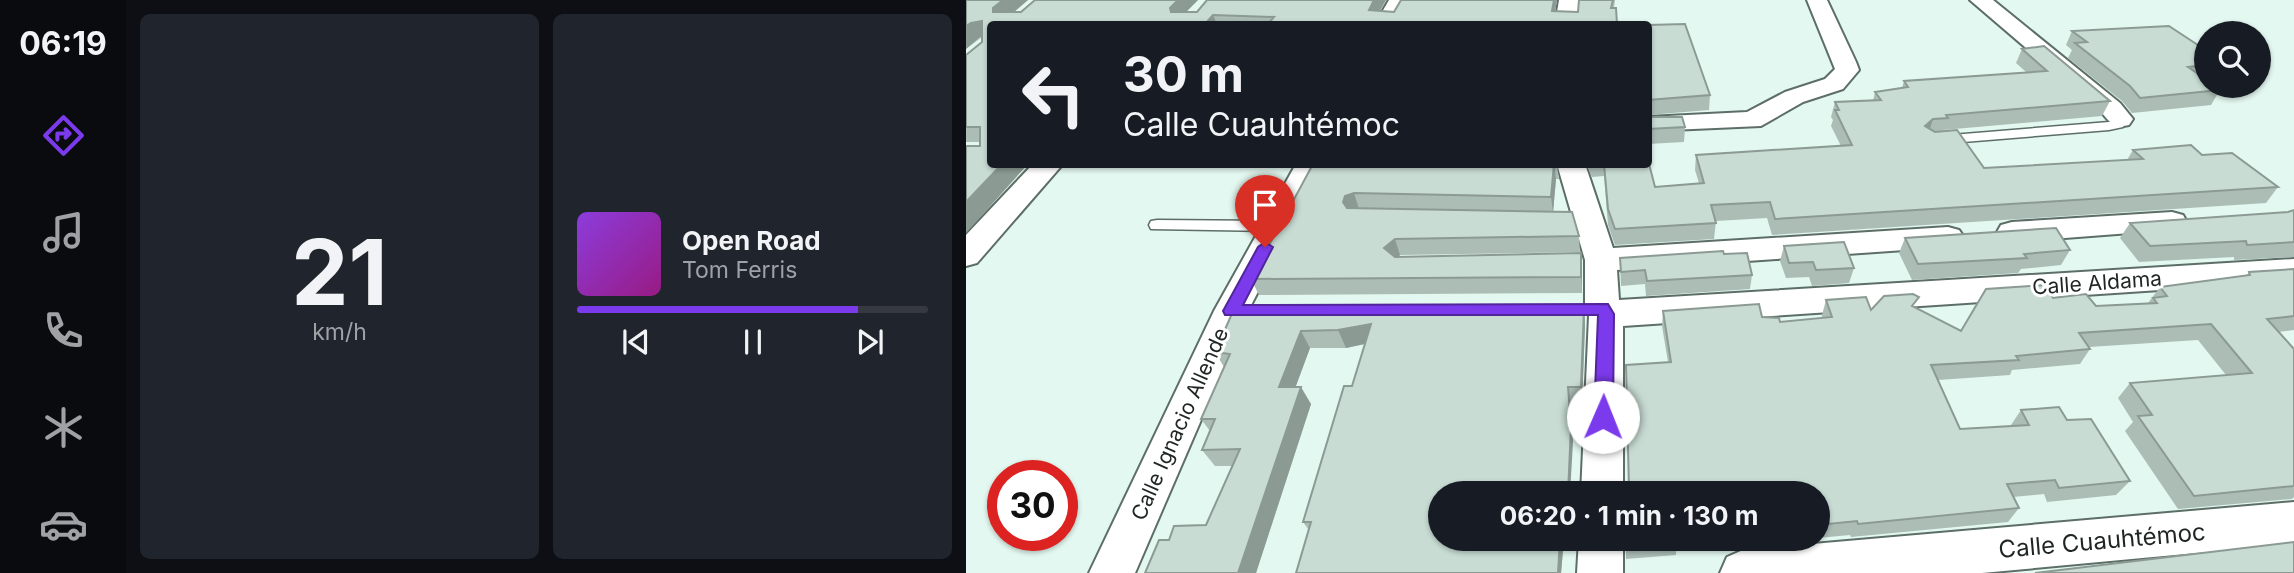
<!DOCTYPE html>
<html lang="es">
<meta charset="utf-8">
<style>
:root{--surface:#171b24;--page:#20242c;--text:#f1f3f6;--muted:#9ea1a6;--line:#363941;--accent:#7c3aed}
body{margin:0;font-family:Inter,sans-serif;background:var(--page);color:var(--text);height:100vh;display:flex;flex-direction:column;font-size:26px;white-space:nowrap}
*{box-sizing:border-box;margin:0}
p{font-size:23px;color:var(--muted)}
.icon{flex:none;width:38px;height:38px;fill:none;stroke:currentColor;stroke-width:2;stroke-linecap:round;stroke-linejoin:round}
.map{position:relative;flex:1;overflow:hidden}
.side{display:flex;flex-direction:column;gap:14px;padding:14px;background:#0d0f14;width:840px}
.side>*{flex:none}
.hud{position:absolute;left:21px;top:21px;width:665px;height:147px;border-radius:7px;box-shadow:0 2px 5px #0004;background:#171b24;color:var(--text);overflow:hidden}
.buttons{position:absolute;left:1228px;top:21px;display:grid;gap:14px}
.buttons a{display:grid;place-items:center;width:77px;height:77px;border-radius:50%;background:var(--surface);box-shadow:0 2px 5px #0004;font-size:35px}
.speed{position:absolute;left:21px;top:460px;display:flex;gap:14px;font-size:35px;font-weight:700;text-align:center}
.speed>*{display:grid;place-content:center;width:91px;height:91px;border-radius:50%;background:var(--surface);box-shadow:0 2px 5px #0004;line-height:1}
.speed .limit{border:10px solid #d22;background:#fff;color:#111}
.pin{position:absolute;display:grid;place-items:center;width:60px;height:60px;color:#fff;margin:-72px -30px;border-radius:50% 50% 50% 0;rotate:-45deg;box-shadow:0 0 7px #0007}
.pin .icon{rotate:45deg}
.me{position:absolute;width:77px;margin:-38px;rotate:1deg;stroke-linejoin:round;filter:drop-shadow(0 0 5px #0008)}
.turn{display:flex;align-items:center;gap:24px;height:147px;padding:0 21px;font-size:32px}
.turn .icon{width:91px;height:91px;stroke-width:2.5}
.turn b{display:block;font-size:49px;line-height:60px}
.side .card{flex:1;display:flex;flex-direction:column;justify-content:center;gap:10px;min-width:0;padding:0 24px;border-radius:10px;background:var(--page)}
.side .dial{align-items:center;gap:0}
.dial b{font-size:91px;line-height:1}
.song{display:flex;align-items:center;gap:21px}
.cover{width:84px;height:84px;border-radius:10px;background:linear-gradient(135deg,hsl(270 70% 55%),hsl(310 70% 35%))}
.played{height:7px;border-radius:4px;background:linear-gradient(90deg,var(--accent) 80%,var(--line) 80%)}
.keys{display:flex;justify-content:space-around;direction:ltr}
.side .tiles{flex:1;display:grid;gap:14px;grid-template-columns:repeat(2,1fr)}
.trip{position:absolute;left:462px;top:481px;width:402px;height:70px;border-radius:35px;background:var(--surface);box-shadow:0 2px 5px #0004;font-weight:700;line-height:70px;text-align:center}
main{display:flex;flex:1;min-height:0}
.dock{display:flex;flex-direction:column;width:126px;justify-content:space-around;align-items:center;background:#090b0e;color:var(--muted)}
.dock .icon{width:49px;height:49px}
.dock .current{color:var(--accent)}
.dock b{font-size:32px;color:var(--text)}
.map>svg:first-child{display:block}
</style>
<main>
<nav class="dock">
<b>06:19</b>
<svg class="icon current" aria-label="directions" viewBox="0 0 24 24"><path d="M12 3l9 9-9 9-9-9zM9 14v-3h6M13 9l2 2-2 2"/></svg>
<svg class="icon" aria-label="music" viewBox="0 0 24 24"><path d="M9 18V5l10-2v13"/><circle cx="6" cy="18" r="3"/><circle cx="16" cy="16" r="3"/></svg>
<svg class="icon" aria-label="phone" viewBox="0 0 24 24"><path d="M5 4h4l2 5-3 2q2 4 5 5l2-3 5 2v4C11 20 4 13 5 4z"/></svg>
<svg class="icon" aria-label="climate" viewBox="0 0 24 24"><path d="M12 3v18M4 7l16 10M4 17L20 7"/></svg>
<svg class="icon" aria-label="car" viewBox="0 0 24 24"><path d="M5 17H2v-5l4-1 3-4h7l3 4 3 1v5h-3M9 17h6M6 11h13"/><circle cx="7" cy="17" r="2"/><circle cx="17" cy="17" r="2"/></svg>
</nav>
<section class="side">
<div class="tiles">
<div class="card dial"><b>21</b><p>km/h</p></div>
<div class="card">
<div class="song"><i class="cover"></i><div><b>Open Road</b><p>Tom Ferris</p></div></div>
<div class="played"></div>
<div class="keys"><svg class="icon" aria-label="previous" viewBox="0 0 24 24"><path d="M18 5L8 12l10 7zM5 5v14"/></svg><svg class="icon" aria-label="pause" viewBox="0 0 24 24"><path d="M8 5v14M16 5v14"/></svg><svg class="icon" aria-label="next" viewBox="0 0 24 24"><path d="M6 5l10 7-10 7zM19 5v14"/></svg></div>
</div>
</div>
</section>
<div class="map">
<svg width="1328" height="573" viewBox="0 0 1328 573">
<rect width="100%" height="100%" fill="#e3f8f0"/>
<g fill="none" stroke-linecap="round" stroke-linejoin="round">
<g stroke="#5c6e67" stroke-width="3">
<path id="service" d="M 1154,115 L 1161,119 L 1157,127 L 1143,130 L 973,144 L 966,140 L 973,136 L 1143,122 Z
M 191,220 L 310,221 L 318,226 L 310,231 L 185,229 L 183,225 L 185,221 Z"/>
</g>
<g stroke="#5c6e67" stroke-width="4">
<path id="minor" d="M 423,0 L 443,0 L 431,24 L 409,24 Z
M 593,0 L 613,0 L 611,24 L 589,24 Z
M 841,0 L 861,0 L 890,62 L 893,70 L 877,89 L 837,102 L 795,126 L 682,131 L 682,117 L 781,112 L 819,92 L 859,79 L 869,69 Z
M 1004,0 L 1027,0 L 1154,103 L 1167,119 L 1163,125 C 1149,128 1145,124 1136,113 Z
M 67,164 L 97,164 L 11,263 L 0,266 L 0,235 Z
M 330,164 L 358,164 L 282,311 L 169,573 L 123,573 L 248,311 Z
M 591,164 L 619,164 L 647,248 L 982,227 L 993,230 L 998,237 L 993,244 L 982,247 L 651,270 L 653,300 L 1328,259 L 1328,281 L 657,326 L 657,494 L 615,494 L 623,316 L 619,309 L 619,260 Z
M 1206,212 L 1217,215 L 1221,222 L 1217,229 L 1046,242 L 1035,239 L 1031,232 L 1035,225 L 1046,222 Z
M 1328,502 L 1328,544 L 1016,573 L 754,573 L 761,557 L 777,550 Z
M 613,539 L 657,539 L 657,573 L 611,573 Z"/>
</g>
<use href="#service" fill="#fff" fill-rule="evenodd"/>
<use href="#minor" fill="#fff" fill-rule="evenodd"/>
</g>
<path fill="#acbdb6" d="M 0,0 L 62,0 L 48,12 L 55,12 L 69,0 L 232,0 L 220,12 L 231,12 L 241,0 L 420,0 L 414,11 L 428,12 L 591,0 L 589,11 L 612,12 L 613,0 L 649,0 L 648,8 L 651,24 L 24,24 L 24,164 L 14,146 L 14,142 L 0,142 L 0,55 L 16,42 L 16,37 L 0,49 Z
M 682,25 L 744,95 L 743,110 L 682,115 Z
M 1106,31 L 1241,51 L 1241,78 L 1238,78 L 1254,90 L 1245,105 L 1166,113 L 1156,101 L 1102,58 L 1106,50 L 1100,45 Z
M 1056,49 L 1144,101 L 1136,116 L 977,130 L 977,131 L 1018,168 L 1161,160 L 1167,150 L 1236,155 L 1312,187 L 1300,203 L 806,235 L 801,218 L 750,221 L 748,239 L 649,245 L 642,225 L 638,176 L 626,177 L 620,164 L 682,164 L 689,187 L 733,183 L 729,170 L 730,155 L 875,146 L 865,126 L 867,120 L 865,117 L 869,102 L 907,101 L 909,92 L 936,88 L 938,81 L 1060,72 L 1050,63 Z
M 682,117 L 719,127 L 718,142 L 682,144 Z
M 347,164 L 591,164 L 593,179 L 590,179 L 587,212 L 613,236 L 614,252 L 434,255 L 433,257 L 615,253 L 616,293 L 293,295 L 285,279 Z
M 1328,210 L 1328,257 L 1268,260 L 1268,257 L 1173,262 L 1154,238 L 1164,223 L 1322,212 Z
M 939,238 L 1104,250 L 1095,265 L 1055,269 L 1052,273 L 946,280 L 933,253 Z
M 818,246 L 888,268 L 883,283 L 846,286 L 843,277 L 820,278 L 814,261 Z
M 758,254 L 786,275 L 784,289 L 680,296 L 679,284 L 655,286 L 654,258 Z
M 1328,269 L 1328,330 L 1312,332 L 1328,349 L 1328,497 L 1326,499 L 1212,509 L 1159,431 L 1167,422 L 1152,398 L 1164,383 L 1260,375 L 1232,340 L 1123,347 L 1124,349 L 1114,364 L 1046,370 L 1044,375 L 972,380 L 994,429 L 1046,426 L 1045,425 L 1055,410 L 1101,420 L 1164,481 L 1150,495 L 1081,502 L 1078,494 L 1047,497 L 1053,508 L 1042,522 L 885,537 L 884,535 L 852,538 L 852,494 L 663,489 L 702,362 L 696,326 L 697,311 L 796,317 L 814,322 L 856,318 L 856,315 L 860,300 L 905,310 L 949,308 L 995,331 L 1087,298 L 1130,306 L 1182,303 L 1194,287 L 1280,276 L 1283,272 Z
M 618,307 L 619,325 L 616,405 L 603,405 L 607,442 L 474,539 L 598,539 L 595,573 L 342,529 L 337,522 L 386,386 L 399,344 L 380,348 L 344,348 L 329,387 L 345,404 L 290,573 L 179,573 L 203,540 L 240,525 L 266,466 L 249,466 L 236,450 L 244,431 L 235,419 L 258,367 L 249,352 L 268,309 Z
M 660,539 L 803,539 L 710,551 L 710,555 L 660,559 Z"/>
<path fill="#8c9a94" d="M 37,0 L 62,0 L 36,22 L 27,12 L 27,8 Z
M 212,0 L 232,0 L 210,22 L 204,8 Z
M 408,0 L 420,0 L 406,24 L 403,10 Z
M 588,0 L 591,0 L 587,24 L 586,11 Z
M 247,15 L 251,24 L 239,24 Z
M 16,21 L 24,35 L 14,37 L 0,49 L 0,26 L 5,23 Z
M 967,119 L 962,135 L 959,126 Z
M 36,164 L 62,164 L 0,233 L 0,202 Z
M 588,164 L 590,179 L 587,213 L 585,197 Z
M 388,193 L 393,209 L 385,212 L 377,202 L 379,196 Z
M 429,239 L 434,255 L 423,264 L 418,248 Z
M 615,253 L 616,269 L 616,293 L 615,277 Z
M 618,307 L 619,325 L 616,405 L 615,387 Z
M 405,324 L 412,341 L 380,348 L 372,330 Z
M 335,331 L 344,348 L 323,405 L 313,387 Z
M 335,387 L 345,404 L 290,573 L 272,573 Z
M 602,387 L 607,442 L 604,494 L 602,494 Z
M 594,539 L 598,539 L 595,573 L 592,573 Z"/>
<path fill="#c8dcd4" stroke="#8c9a94" stroke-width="2" d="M 0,0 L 37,0 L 27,8 L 27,12 L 55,12 L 69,0 L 212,0 L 204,8 L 205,12 L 231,12 L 241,0 L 408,0 L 403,10 L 428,12 L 435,0 L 588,0 L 586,11 L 612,12 L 613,0 L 647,0 L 645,8 L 650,8 L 651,24 L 302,24 L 308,17 L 247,15 L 239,24 L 24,24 L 24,164 L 36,164 L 0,202 L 0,146 L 14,146 L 14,127 L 0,127 L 0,55 L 16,42 L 16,21 L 5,23 L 0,26 Z
M 719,24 L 744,95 L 682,100 L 682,25 Z
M 1203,26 L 1241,51 L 1241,65 L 1222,67 L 1241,80 L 1241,86 L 1248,86 L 1254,90 L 1174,98 L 1164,86 L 1109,43 L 1121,42 L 1106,31 Z
M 1078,46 L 1144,101 L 980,115 L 982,118 L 967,119 L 959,126 L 969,132 L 991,130 L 1018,168 L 1177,159 L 1167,150 L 1225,145 L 1236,155 L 1266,153 L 1312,187 L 809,219 L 804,202 L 745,205 L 750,223 L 649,229 L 642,209 L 638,164 L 682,164 L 682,160 L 689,187 L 738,183 L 730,155 L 886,145 L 869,110 L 873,110 L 869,102 L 915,100 L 909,92 L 942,87 L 938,81 L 1081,71 L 1056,49 Z
M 682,117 L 716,117 L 719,127 L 682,129 Z
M 347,164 L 588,164 L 585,197 L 388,193 L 379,196 L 377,202 L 381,208 L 606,212 L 613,236 L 429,239 L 418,248 L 429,257 L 615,253 L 615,277 L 285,279 Z
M 1328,210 L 1328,242 L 1281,245 L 1280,241 L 1184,246 L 1164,223 L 1322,212 Z
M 1090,228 L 1104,250 L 1058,254 L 1061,258 L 952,264 L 939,238 Z
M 878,242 L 888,268 L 850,270 L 847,262 L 823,263 L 818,246 Z
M 757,251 L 758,254 L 781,253 L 786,275 L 681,281 L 679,270 L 655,272 L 654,258 Z
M 1328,269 L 1328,316 L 1301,319 L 1328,349 L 1328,486 L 1228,496 L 1172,416 L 1186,415 L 1164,383 L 1286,373 L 1245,324 L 1113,333 L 1124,349 L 1050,356 L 1053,360 L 965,365 L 994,429 L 1063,425 L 1055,410 L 1093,407 L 1101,420 L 1125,419 L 1164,481 L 1093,488 L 1089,480 L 1041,484 L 1053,508 L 892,524 L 891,521 L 852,525 L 852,494 L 659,494 L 659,489 L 663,489 L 660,365 L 705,362 L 697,311 L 793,304 L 796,317 L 813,318 L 814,322 L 866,317 L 860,300 L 900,297 L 905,310 L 918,296 L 947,294 L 953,297 L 946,306 L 995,331 L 1020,289 L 1079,285 L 1087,298 L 1120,294 L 1130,306 L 1191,303 L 1187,298 L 1201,296 L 1194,287 L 1284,275 L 1283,272 Z
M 618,307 L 615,387 L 602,387 L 605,425 L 602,494 L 474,494 L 474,539 L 594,539 L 592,573 L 330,573 L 345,522 L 337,522 L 378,386 L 386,386 L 405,324 L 372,330 L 335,331 L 313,387 L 335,387 L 272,573 L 179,573 L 193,540 L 203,540 L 208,526 L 240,525 L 274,449 L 236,450 L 249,419 L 235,419 L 264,354 L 249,352 L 268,309 Z
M 660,539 L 711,539 L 711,542 L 660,546 Z
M 1328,542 L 1328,573 L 1069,573 Z"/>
<path fill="#7c3aed" stroke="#51269a" stroke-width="2" d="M 299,242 L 307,247 L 277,305 L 642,304 L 648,314 L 647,417 L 644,422 L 637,425 L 631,422 L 628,417 L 632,315 L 259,315 L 257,311 L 292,247 Z"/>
<g text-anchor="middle" stroke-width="6" stroke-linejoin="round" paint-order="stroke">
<g font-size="21" fill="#1e2522" stroke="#fff">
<text transform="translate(1131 283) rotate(-4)" y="7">Calle Aldama</text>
<text transform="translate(214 424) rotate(-66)" y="7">Calle Ignacio Allende</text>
</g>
<g font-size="24" fill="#1e2522" stroke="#fff">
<text transform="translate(1136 541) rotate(-5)" y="8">Calle Cuauhtémoc</text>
</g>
</g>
</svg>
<div class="buttons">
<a><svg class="icon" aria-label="search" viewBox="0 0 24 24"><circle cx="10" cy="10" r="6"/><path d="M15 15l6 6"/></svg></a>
</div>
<div class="speed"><div class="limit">30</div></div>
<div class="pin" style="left:299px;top:247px;background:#d93025"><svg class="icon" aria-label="arrive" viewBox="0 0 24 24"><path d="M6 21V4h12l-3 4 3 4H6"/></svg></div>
<svg class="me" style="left:637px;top:417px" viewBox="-20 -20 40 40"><circle r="19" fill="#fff"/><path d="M0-13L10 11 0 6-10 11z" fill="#7c3aed"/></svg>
<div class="trip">06:20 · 1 min · 130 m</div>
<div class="hud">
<div class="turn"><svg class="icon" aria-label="left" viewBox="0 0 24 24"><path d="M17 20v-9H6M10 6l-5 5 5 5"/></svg><div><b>30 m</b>Calle Cuauhtémoc</div></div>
</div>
</div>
</main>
